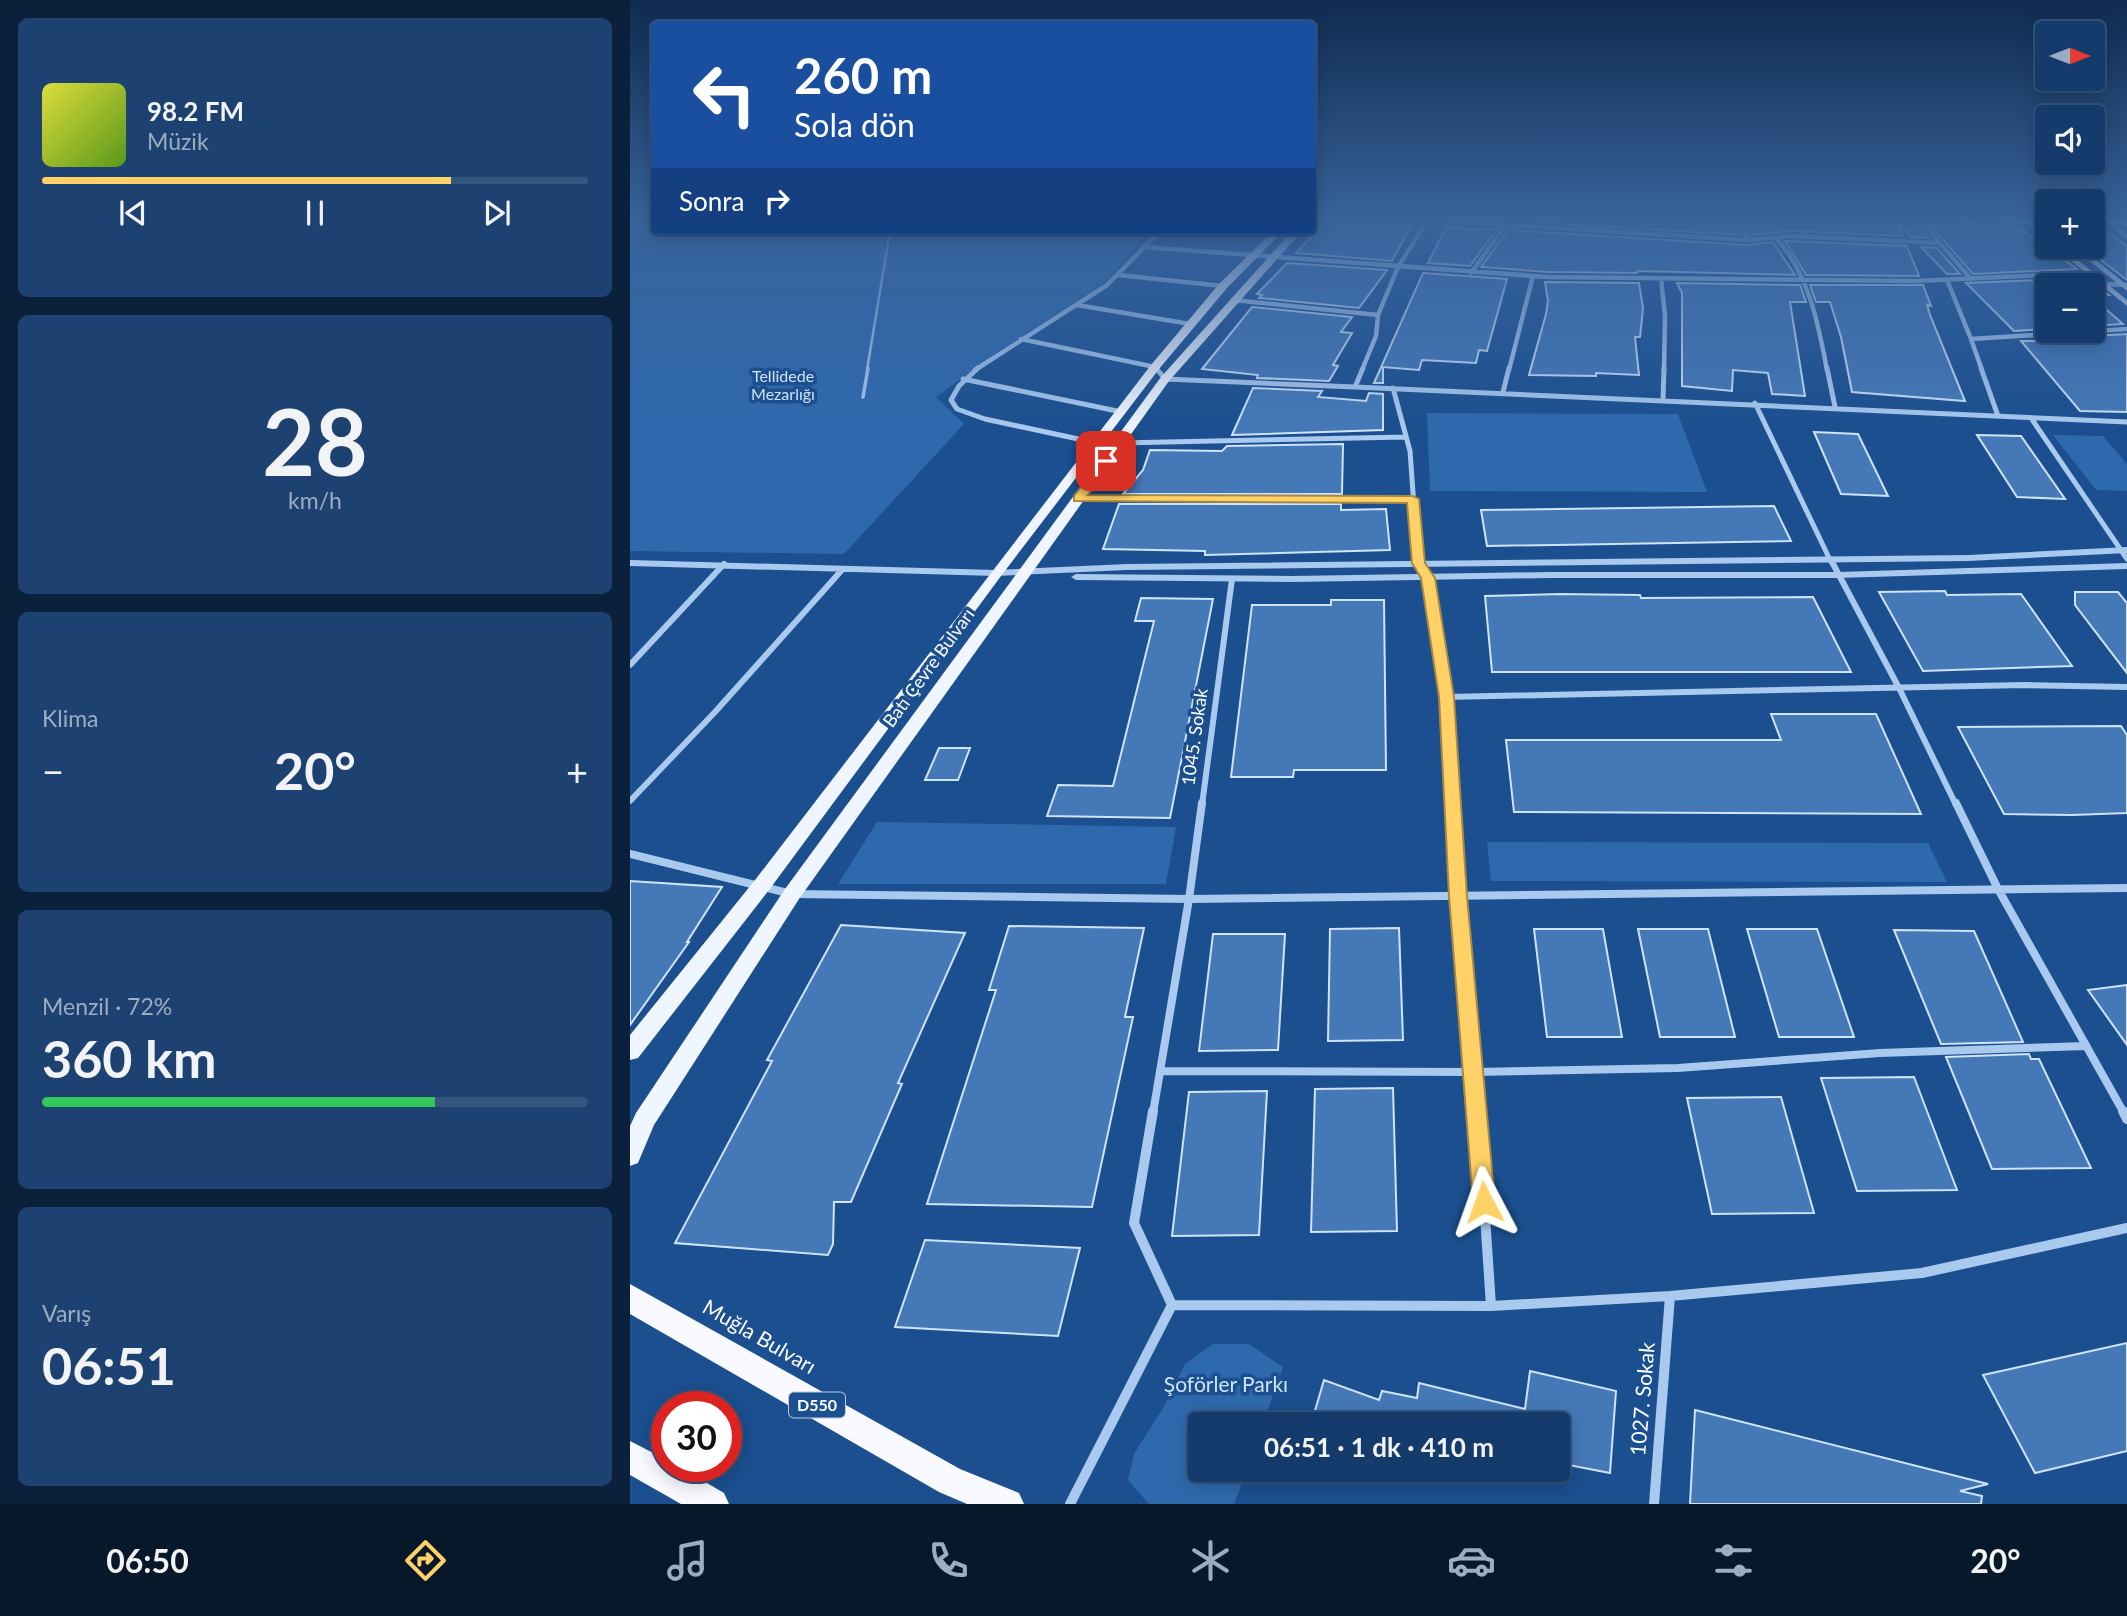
<!DOCTYPE html>
<html lang="tr">
<meta charset="utf-8">
<style>
:root{--surface:#143b6b;--page:#1d4271;--text:#f1f3f6;--muted:#9dadc1;--line:#33557e;--accent:#ffd166}
body{margin:0;font-family:Lato,sans-serif;background:var(--page);color:var(--text);height:100vh;display:flex;flex-direction:column;font-size:26px;white-space:nowrap}
*{box-sizing:border-box;margin:0}
p{font-size:23px;color:var(--muted)}
.icon{flex:none;width:38px;height:38px;fill:none;stroke:currentColor;stroke-width:2;stroke-linecap:round;stroke-linejoin:round}
.map{position:relative;flex:1;overflow:hidden}
.details{display:flex;flex-direction:column;gap:18px;padding:18px;background:#0b203b;width:630px}
.details>*{flex:none}
.hud{position:absolute;left:21px;top:21px;width:665px;height:214px;border-radius:7px;box-shadow:0 4px 18px #0003,0 0 0 2px var(--line);background:#1a4fa0;color:#fff;overflow:hidden}
.needle{width:46px;rotate:90deg}
.fabs{position:absolute;left:1405px;top:21px;display:grid;gap:14px}
.fabs a{display:grid;place-items:center;width:70px;height:70px;border-radius:7px;background:var(--surface);box-shadow:0 4px 18px #0003,0 0 0 2px var(--line);font-size:35px}
.speed{position:absolute;left:21px;top:1391px;display:flex;gap:14px;font-size:35px;font-weight:700;text-align:center}
.speed>*{display:grid;place-content:center;width:91px;height:91px;border-radius:50%;background:var(--surface);box-shadow:0 4px 18px #0003,0 0 0 2px var(--line);line-height:1}
.speed .limit{border:10px solid #d22;background:#fff;color:#111}
.pin{position:absolute;display:grid;place-items:center;width:60px;height:60px;color:#fff;margin:-30px;border-radius:14px;box-shadow:0 4px 10px #0006}
.me{position:absolute;width:77px;margin:-38px;rotate:356deg;stroke-linejoin:round;filter:drop-shadow(0 0 5px #0008)}
.turn{display:flex;align-items:center;gap:24px;height:147px;padding:0 28px;font-size:32px}
.turn .icon{width:91px;height:91px;stroke-width:2.5}
.turn b{display:block;font-size:49px;line-height:60px}
.then{display:flex;align-items:center;height:66px;padding:0 28px;background:#0003;gap:14px;font-size:26px}
.big{font-size:52px;font-weight:700;line-height:1.1}
.details .widget{flex:1;display:flex;flex-direction:column;justify-content:center;gap:10px;min-width:0;padding:0 24px;border-radius:10px;background:var(--page)}
.details .dial{align-items:center;gap:0}
.dial b{font-size:91px;line-height:1}
.song{display:flex;align-items:center;gap:21px}
.cover{width:84px;height:84px;border-radius:10px;background:linear-gradient(135deg,hsl(60 70% 55%),hsl(90 70% 35%))}
.played{height:7px;border-radius:4px;background:linear-gradient(90deg,var(--accent) 75%,var(--line) 75%)}
.keys{display:flex;justify-content:space-around;direction:ltr}
.heat{display:flex;justify-content:space-between;align-items:center;font-size:38px;direction:ltr}
.charge{height:10px;border-radius:5px;background:linear-gradient(90deg,#34c759 72%,var(--line) 0)}
.trip{position:absolute;left:558px;top:1412px;width:382px;height:70px;border-radius:7px;background:var(--surface);box-shadow:0 4px 18px #0003,0 0 0 2px var(--line);font-weight:700;line-height:70px;text-align:center}
.dock{display:flex;height:112px;justify-content:space-around;align-items:center;background:#08182b;color:var(--muted)}
.dock .icon{width:49px;height:49px}
.dock .active{color:var(--accent)}
.dock b{font-size:32px;color:var(--text)}
main{display:flex;flex:1;min-height:0}
.map>svg:first-child{display:block}
</style>
<main>
<section class="details">
<div class="widget">
<div class="song"><i class="cover"></i><div><b>98.2 FM</b><p>Müzik</p></div></div>
<div class="played"></div>
<div class="keys"><svg class="icon" aria-label="previous" viewBox="0 0 24 24"><path d="M18 5L8 12l10 7zM5 5v14"/></svg><svg class="icon" aria-label="pause" viewBox="0 0 24 24"><path d="M8 5v14M16 5v14"/></svg><svg class="icon" aria-label="next" viewBox="0 0 24 24"><path d="M6 5l10 7-10 7zM19 5v14"/></svg></div>
</div>
<div class="widget dial"><b>28</b><p>km/h</p></div>
<div class="widget"><p>Klima</p>
<div class="heat"><a>−</a><b class="big">20°</b><a>+</a></div>
</div>
<div class="widget"><p>Menzil · 72%</p><b class="big">360 km</b><div class="charge"></div></div>
<div class="widget"><p>Varış</p><b class="big">06:51</b></div>
</section>
<div class="map">
<svg width="1497" height="1504" viewBox="0 0 1497 1504">
<rect width="100%" height="100%" fill="#1b4f8f"/>
<path fill="#2e69ad" d="M 0,218 L 24,218 L 24,231 L 519,231 L 473,284 L 365,354 L 306,397 L 334,424 L 214,554 L 0,551 Z
M 797,413 L 1048,414 L 1077,492 L 800,491 Z
M 1423,435 L 1473,436 L 1497,464 L 1497,491 L 1466,490 Z
M 247,822 L 546,827 L 536,884 L 208,884 Z
M 857,842 L 1298,843 L 1317,882 L 861,881 Z
M 583,1344 L 619,1344 L 653,1367 L 633,1424 L 570,1424 L 570,1470 L 617,1470 L 604,1504 L 519,1504 L 498,1480 L 504,1454 L 533,1408 L 555,1364 Z"/>
<path fill="#4478b7" stroke="#cfe3fa" stroke-width="2" d="M 698,218 L 785,218 L 762,261 L 666,253 Z
M 1025,218 L 1075,221 L 1075,218 L 1107,218 L 1111,235 L 852,219 Z
M 1117,218 L 1236,218 L 1267,222 L 1273,236 L 1161,231 L 1121,235 Z
M 1334,223 L 1388,227 L 1447,269 L 1343,274 L 1299,224 Z
M 1268,224 L 1287,224 L 1299,238 L 1281,237 Z
M 816,227 L 846,230 L 867,229 L 840,266 L 798,263 Z
M 878,230 L 1117,245 L 1143,242 L 1165,275 L 1007,271 L 1007,273 L 918,272 L 851,267 Z
M 1463,233 L 1479,233 L 1497,246 L 1497,280 L 1463,254 Z
M 1155,241 L 1277,246 L 1289,276 L 1176,275 Z
M 1291,247 L 1307,248 L 1330,274 L 1317,274 Z
M 657,263 L 757,270 L 729,308 L 629,298 L 632,295 L 627,294 Z
M 793,273 L 877,279 L 857,351 L 849,350 L 846,363 L 792,360 L 789,370 L 753,367 L 753,383 L 744,383 Z
M 1458,278 L 1479,295 L 1463,295 L 1463,285 L 1418,285 L 1418,329 L 1384,331 L 1336,283 Z
M 915,282 L 1009,283 L 1013,308 L 1010,337 L 1005,337 L 1009,375 L 966,373 L 966,376 L 899,375 L 916,314 L 918,301 Z
M 1047,283 L 1170,285 L 1176,302 L 1160,302 L 1175,396 L 1142,394 L 1138,373 L 1103,370 L 1102,391 L 1052,386 L 1052,293 Z
M 1180,285 L 1293,285 L 1301,306 L 1297,305 L 1300,315 L 1335,401 L 1222,392 L 1211,337 L 1200,302 L 1186,302 Z
M 1463,298 L 1493,324 L 1463,326 Z
M 622,307 L 722,317 L 711,332 L 722,333 L 703,365 L 708,366 L 699,381 L 627,378 L 628,375 L 572,369 Z
M 1497,334 L 1497,412 L 1450,411 L 1391,341 L 1463,341 L 1463,336 Z
M 623,388 L 692,391 L 688,397 L 736,401 L 739,393 L 753,394 L 753,430 L 602,435 Z
M 1184,432 L 1228,434 L 1258,496 L 1211,494 Z
M 1347,435 L 1391,436 L 1435,499 L 1387,497 Z
M 713,444 L 712,494 L 493,494 L 513,470 L 520,450 L 592,451 L 597,446 Z
M 489,504 L 711,504 L 711,510 L 756,509 L 760,550 L 575,555 L 575,551 L 473,549 Z
M 1144,506 L 1161,541 L 857,546 L 851,510 Z
M 1315,591 L 1317,595 L 1391,594 L 1442,666 L 1293,671 L 1249,592 Z
M 1445,592 L 1488,592 L 1497,603 L 1497,673 L 1445,605 Z
M 930,594 L 1010,595 L 1011,598 L 1183,597 L 1221,672 L 862,672 L 855,596 Z
M 511,598 L 583,599 L 540,818 L 417,816 L 428,785 L 483,786 L 524,621 L 505,621 Z
M 701,600 L 754,600 L 756,770 L 664,770 L 663,777 L 601,777 L 622,605 L 701,605 Z
M 1141,714 L 1246,714 L 1291,814 L 884,812 L 876,740 L 1151,740 Z
M 1491,726 L 1497,735 L 1497,813 L 1442,815 L 1374,814 L 1328,727 Z
M 309,748 L 340,748 L 328,780 L 295,780 Z
M 0,881 L 92,887 L 57,942 L 59,942 L 0,1025 Z
M 211,925 L 335,933 L 268,1083 L 272,1084 L 221,1202 L 204,1202 L 203,1244 L 198,1255 L 45,1243 L 142,1061 L 137,1060 Z
M 379,926 L 514,928 L 495,1017 L 503,1017 L 462,1207 L 297,1204 L 366,990 L 359,990 Z
M 769,928 L 773,1040 L 698,1041 L 700,929 Z
M 904,929 L 973,929 L 992,1037 L 917,1037 Z
M 1008,929 L 1078,929 L 1105,1037 L 1030,1037 Z
M 1117,929 L 1187,929 L 1224,1037 L 1149,1037 Z
M 1264,930 L 1344,931 L 1393,1042 L 1311,1044 Z
M 583,934 L 655,934 L 648,1050 L 569,1051 Z
M 1497,985 L 1497,1045 L 1458,990 Z
M 1399,1054 L 1401,1059 L 1409,1059 L 1461,1168 L 1362,1169 L 1316,1057 Z
M 1284,1077 L 1327,1190 L 1227,1191 L 1191,1078 Z
M 763,1088 L 767,1231 L 681,1232 L 685,1089 Z
M 637,1091 L 629,1235 L 542,1236 L 559,1092 Z
M 1151,1097 L 1184,1213 L 1082,1214 L 1057,1098 Z
M 295,1240 L 450,1248 L 428,1336 L 265,1327 Z
M 1497,1343 L 1497,1451 L 1405,1473 L 1353,1375 Z
M 900,1371 L 986,1391 L 980,1473 L 928,1463 L 928,1424 L 681,1424 L 694,1380 L 749,1400 L 752,1391 L 787,1398 L 789,1383 L 895,1409 Z
M 1065,1410 L 1358,1484 L 1330,1491 L 1352,1496 L 1351,1504 L 1060,1504 Z"/>
<g fill="none" stroke-linecap="round" stroke-linejoin="round">
<path stroke="#a9c9ee" stroke-width="2.5" d="M 237,370 L 260,231"/>
<path stroke="#a9c9ee" stroke-width="3.5" d="M 233,397 L 238,368"/>
<path stroke="#a9c9ee" stroke-width="4.5" d="M 1112,218 L 1117,240
M 1288,218 L 1341,279
M 797,220 L 1117,240 L 1161,236 L 1310,243
M 1479,222 L 1497,237
M 633,231 L 647,232
M 1145,237 C 1179,274 1188,322 1197,370
M 513,247 L 918,277 L 1285,281 L 1459,273
M 841,273 L 874,227
M 488,275 L 593,286
M 1031,278 L 1035,316 L 1034,370
M 1317,280 L 1341,339
M 1474,284 L 1497,285
M 603,300 L 748,315
M 447,305 L 560,324
M 391,339 L 525,367 L 527,370
M 345,370 L 477,285 L 530,231
M 732,370 L 746,336 L 748,315 L 768,267 L 799,218
M 879,370 L 903,276
M 1352,370 L 1341,339 L 1497,329"/>
<path stroke="#a9c9ee" stroke-width="5" d="M 348,368 L 329,386 L 321,400 L 327,409 L 355,419 L 467,443
M 526,368 L 535,379 L 725,387 L 733,368
M 1197,368 L 1205,407
M 1351,368 L 1368,416
M 333,379 L 492,412
M 725,387 L 1497,422
M 763,388 L 780,451 L 788,562
M 873,392 L 879,368
M 1033,399 L 1034,368
M 1125,403 L 1201,562
M 1401,418 L 1497,559
M 490,443 L 776,437
M 449,499 L 783,499"/>
<path stroke="#a9c9ee" stroke-width="6" d="M 788,560 L 798,578 L 816,697 L 822,805
M 1201,560 L 1269,688 L 1326,805
M 0,563 L 366,573
M 0,665 L 94,564
M 816,697 L 1395,685 L 1497,687
M 0,801 L 85,712 L 211,571
M 572,805 L 602,579"/>
<path stroke="#a9c9ee" stroke-width="8" d="M 822,803 L 848,1113
M 1326,803 L 1368,889 L 1494,1113
M 0,854 L 162,894 L 559,899 L 572,803
M 530,1071 L 845,1072 L 1048,1068 L 1250,1053 L 1456,1046
M 523,1113 L 559,899 L 1497,888"/>
<path stroke="#a9c9ee" stroke-width="10" d="M 523,1111 L 504,1223 L 542,1305
M 1493,1111 L 1497,1119
M 861,1306 L 1040,1296 L 1292,1273 L 1497,1228
M 440,1504 L 542,1305 L 861,1306 L 848,1111
M 1024,1504 L 1040,1296"/>
<path fill="#a9c9ee" fill-rule="evenodd" d="M 1497,547 L 1497,553 L 1338,561 L 497,570 L 366,576 L 361,573 L 366,570 L 497,564 L 1338,555 Z
M 1497,563 L 1497,569 L 1208,578 L 919,578 L 662,582 L 446,580 L 441,577 L 446,574 L 662,576 L 919,572 L 1208,572 Z"/>
<path fill="#d6e6fa" fill-rule="evenodd" d="M 1396,220 L 1402,220 L 1418,234 L 1418,240 L 1396,224 Z
M 1424,247 L 1432,247 L 1497,300 L 1497,306 Z
M 1442,247 L 1450,247 L 1497,285 L 1497,291 Z"/>
<path fill="#f0f6ff" fill-rule="evenodd" d="M 1339,218 L 1418,220 L 1418,226 L 1343,221 Z
M 1463,218 L 1497,220 L 1497,226 L 1463,224 Z
M 643,231 L 653,231 L 597,288 L 529,369 L 371,576 L 139,890 L 8,1058 L 0,1060 L 0,1035 L 125,880 L 521,365 L 589,284 Z
M 662,231 L 672,231 L 539,381 L 169,899 L 24,1125 L 8,1163 L 0,1166 L 0,1126 L 6,1113 L 155,889 L 531,377 Z"/>
<path fill="#f8faff" fill-rule="evenodd" d="M 0,1284 L 330,1469 L 389,1493 L 394,1504 L 337,1504 L 309,1492 L 0,1314 Z
M 0,1441 L 37,1460 L 37,1466 L 48,1466 L 94,1493 L 99,1504 L 51,1504 L 0,1475 Z"/>
</g>
<linearGradient id="sky" x2="0" y2="1"><stop stop-color="#0f2b4f"/><stop offset="0.51" stop-color="#39639b"/><stop offset="1" stop-color="#39639b" stop-opacity="0"/></linearGradient>
<rect width="1497" height="429" fill="url(#sky)"/>
<path fill="#ffd166" stroke="#a68842" stroke-width="2" d="M 476,458 L 482,461 L 458,495 L 783,496 L 789,499 L 795,563 L 805,578 L 824,697 L 837,896 L 865,1202 L 862,1210 L 854,1213 L 846,1210 L 843,1202 L 819,896 L 809,697 L 791,578 L 782,563 L 777,503 L 444,501 L 444,496 L 472,459 Z"/>
<g text-anchor="middle" stroke-width="7" stroke-linejoin="round" paint-order="stroke">
<g font-size="16" fill="#cfe3fa" stroke="#1b4f8f">
<text x="153" y="382">Tellidede<tspan x="153" dy="18">Mezarlığı</tspan></text>
</g>
<rect fill="#1b4f8f" stroke="#bbcadd" stroke-width="2" x="159" y="1392.5" width="56" height="25" rx="5"/>
<g font-size="16" font-weight="bold" fill="#fff">
<text x="187" y="1411">D550</text>
</g>
<g font-size="18" fill="#fff" stroke="#1b4f8f">
<text transform="translate(299 668) rotate(-54)" y="6">Batı Çevre Bulvarı</text>
<text transform="translate(565 737) rotate(-82)" y="6">1045. Sokak</text>
</g>
<g font-size="21" fill="#fff" stroke="#1b4f8f">
<text transform="translate(129 1337) rotate(30)" y="7">Muğla Bulvarı</text>
<text transform="translate(1013 1399) rotate(-85)" y="7">1027. Sokak</text>
</g>
<g font-size="21" fill="#cfe3fa" stroke="#1b4f8f">
<text x="596" y="1392">Şoförler Parkı</text>
</g>
</g>
</svg>
<div class="fabs">
<a><svg class="needle" viewBox="-14 -14 28 28"><path d="M0-13l5 13h-10z" fill="#e53935"/><path d="M0 13l5-13h-10z" fill="#9dadc1"/></svg></a>
<a><svg class="icon" aria-label="sound" viewBox="0 0 24 24"><path d="M4 9h4l5-4v14l-5-4H4zM17 9q2 3 0 6"/></svg></a>
<a>+</a>
<a>−</a>
</div>
<div class="speed"><div class="limit">30</div></div>
<div class="pin" style="left:476px;top:461px;background:#d93025"><svg class="icon" aria-label="arrive" viewBox="0 0 24 24"><path d="M6 21V4h12l-3 4 3 4H6"/></svg></div>
<svg class="me" style="left:854px;top:1202px" viewBox="-20 -20 40 40"><path d="M0-17L14 15 0 8-14 15z" fill="#ffd166" stroke="#fff" stroke-width="4"/></svg>
<div class="trip">06:51 · 1 dk · 410 m</div>
<div class="hud">
<div class="turn"><svg class="icon" aria-label="left" viewBox="0 0 24 24"><path d="M17 20v-9H6M10 6l-5 5 5 5"/></svg><div><b>260 m</b>Sola dön</div></div>
<div class="then">Sonra<svg class="icon" aria-label="right" viewBox="0 0 24 24"><path d="M7 20v-9h11M14 6l5 5-5 5"/></svg></div>
</div>
</div>
</main>
<nav class="dock">
<b>06:50</b>
<svg class="icon active" aria-label="directions" viewBox="0 0 24 24"><path d="M12 3l9 9-9 9-9-9zM9 14v-3h6M13 9l2 2-2 2"/></svg>
<svg class="icon" aria-label="music" viewBox="0 0 24 24"><path d="M9 18V5l10-2v13"/><circle cx="6" cy="18" r="3"/><circle cx="16" cy="16" r="3"/></svg>
<svg class="icon" aria-label="phone" viewBox="0 0 24 24"><path d="M5 4h4l2 5-3 2q2 4 5 5l2-3 5 2v4C11 20 4 13 5 4z"/></svg>
<svg class="icon" aria-label="climate" viewBox="0 0 24 24"><path d="M12 3v18M4 7l16 10M4 17L20 7"/></svg>
<svg class="icon" aria-label="car" viewBox="0 0 24 24"><path d="M5 17H2v-5l4-1 3-4h7l3 4 3 1v5h-3M9 17h6M6 11h13"/><circle cx="7" cy="17" r="2"/><circle cx="17" cy="17" r="2"/></svg>
<svg class="icon" aria-label="filters" viewBox="0 0 24 24"><path d="M4 7h16M4 17h16"/><circle cx="9" cy="7" r="2"/><circle cx="15" cy="17" r="2"/></svg>
<b>20°</b>
</nav>
